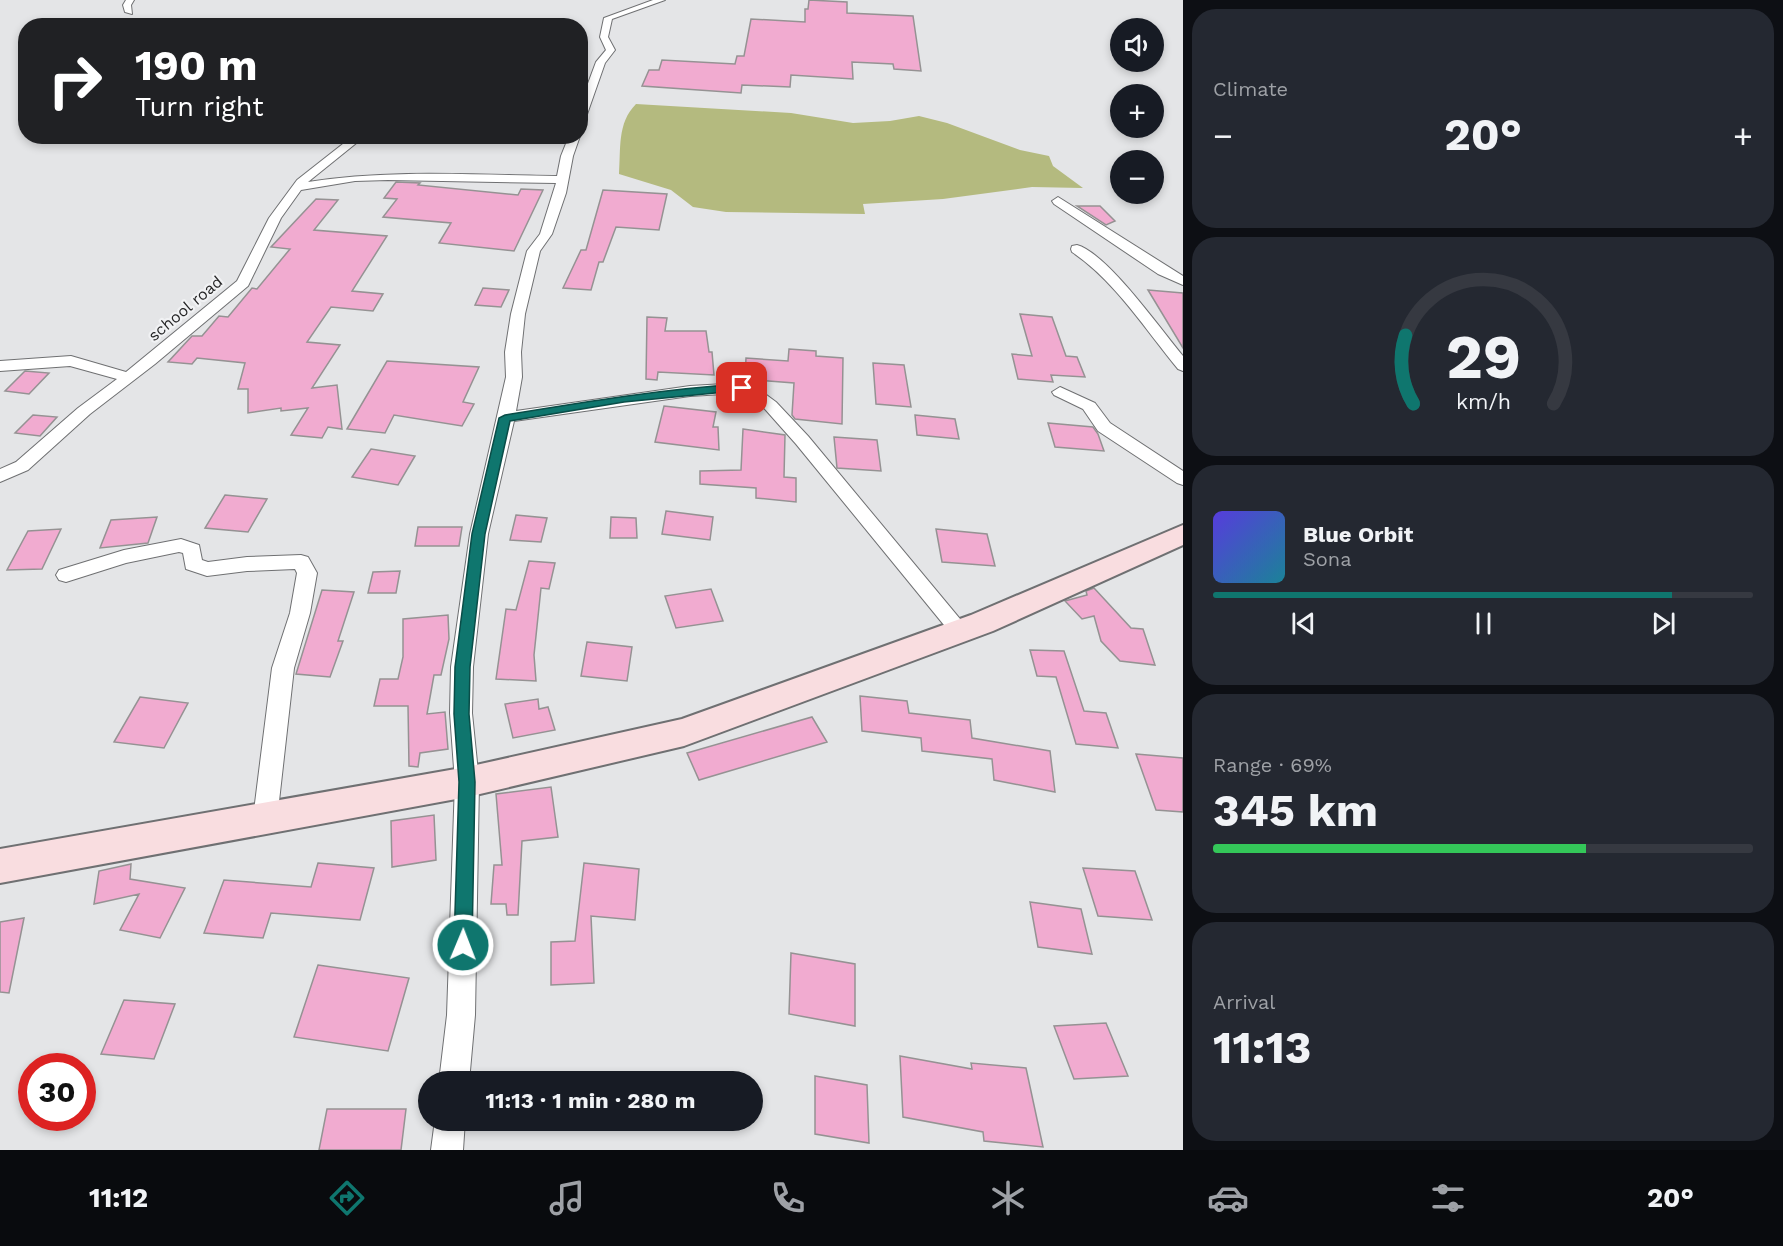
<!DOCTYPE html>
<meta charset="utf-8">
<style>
:root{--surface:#171b24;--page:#242831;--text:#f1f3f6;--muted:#9ea1a6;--line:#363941;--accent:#0f766e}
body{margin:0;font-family:"Work Sans",sans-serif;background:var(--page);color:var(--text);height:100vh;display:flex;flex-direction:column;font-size:22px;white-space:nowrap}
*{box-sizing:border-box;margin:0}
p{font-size:20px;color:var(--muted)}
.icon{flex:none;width:33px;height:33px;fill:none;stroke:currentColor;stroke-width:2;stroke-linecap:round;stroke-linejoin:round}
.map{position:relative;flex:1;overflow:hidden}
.panel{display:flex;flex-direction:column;gap:9px;padding:9px;background:#0d0f14;width:600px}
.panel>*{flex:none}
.hud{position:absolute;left:18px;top:18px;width:570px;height:126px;border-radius:24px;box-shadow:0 3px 9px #0003;background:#202124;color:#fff;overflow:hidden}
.controls{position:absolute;left:1110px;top:18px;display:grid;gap:12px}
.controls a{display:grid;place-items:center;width:54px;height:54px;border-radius:50%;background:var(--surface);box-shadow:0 3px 9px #0003;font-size:30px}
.speed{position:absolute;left:18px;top:1053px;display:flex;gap:12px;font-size:30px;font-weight:700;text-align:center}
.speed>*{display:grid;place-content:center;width:78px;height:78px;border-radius:50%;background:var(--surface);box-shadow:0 3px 9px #0003;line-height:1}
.speed .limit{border:9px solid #d22;background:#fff;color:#111}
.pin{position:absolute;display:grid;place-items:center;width:51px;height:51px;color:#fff;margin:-26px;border-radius:12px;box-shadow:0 3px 9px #0006}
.me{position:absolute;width:66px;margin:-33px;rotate:1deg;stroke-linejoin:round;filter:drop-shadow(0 0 4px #0008)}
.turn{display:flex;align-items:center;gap:21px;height:126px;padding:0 18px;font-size:27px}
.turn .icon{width:78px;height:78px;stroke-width:2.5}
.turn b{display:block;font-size:42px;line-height:51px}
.big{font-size:45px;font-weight:700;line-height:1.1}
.panel .card{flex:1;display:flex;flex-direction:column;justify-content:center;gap:9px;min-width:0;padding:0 21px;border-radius:24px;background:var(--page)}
.panel .dial{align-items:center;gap:0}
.dial svg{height:156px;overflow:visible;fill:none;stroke:var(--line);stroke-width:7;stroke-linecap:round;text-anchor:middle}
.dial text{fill:var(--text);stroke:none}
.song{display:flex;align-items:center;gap:18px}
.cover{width:72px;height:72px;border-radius:9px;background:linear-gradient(135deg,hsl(250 70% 55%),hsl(190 70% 35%))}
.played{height:6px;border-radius:3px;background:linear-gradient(90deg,var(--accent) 85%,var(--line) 85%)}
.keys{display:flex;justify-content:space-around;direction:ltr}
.heat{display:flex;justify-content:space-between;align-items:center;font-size:33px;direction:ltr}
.charge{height:9px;border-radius:4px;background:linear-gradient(90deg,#34c759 69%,var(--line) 0)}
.trip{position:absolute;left:418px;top:1071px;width:345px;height:60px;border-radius:30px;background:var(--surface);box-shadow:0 3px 9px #0003;font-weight:700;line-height:60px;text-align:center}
.dock{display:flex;height:96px;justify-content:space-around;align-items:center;background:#090b0e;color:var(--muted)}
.dock .icon{width:42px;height:42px}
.dock .selected{color:var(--accent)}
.dock b{font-size:27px;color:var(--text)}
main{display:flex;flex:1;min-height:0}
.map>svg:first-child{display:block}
</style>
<main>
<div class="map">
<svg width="1183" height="1150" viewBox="0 0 1183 1150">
<rect width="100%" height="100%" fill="#e4e5e7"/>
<path fill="#b4ba7f" d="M 636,104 L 791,113 L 853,123 L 890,121 L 919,116 L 947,123 L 1020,150 L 1049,156 L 1053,166 L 1083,188 L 1032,187 L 943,199 L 863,204 L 865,214 L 726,212 L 693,207 L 671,190 L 619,174 C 621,149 617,123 636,104 Z"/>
<path fill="#f1abd0" stroke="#959293" stroke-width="1.5" d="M 809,0 L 847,2 L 847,13 L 913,16 L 921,71 L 894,69 L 893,64 L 852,62 L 853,79 L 791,75 L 790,87 L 742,85 L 741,93 L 642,86 L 649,70 L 659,70 L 662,60 L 735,64 L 737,56 L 744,56 L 751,19 L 805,22 L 805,9 L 808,9 Z
M 396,182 L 420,183 L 418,185 L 518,195 L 521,189 L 543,190 L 514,251 L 439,243 L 451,223 L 383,217 L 397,199 L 384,198 Z
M 603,190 L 667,194 L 659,230 L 616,227 L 603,262 L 599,262 L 591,290 L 563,288 L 581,250 L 586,250 Z
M 316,199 L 338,200 L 314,230 L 387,236 L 352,291 L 383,294 L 373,311 L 331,307 L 307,342 L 340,345 L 312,388 L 337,385 L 342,429 L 328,427 L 322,438 L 291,435 L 308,408 L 281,411 L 281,408 L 248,413 L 248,389 L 238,389 L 245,363 L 197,358 L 192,364 L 168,362 L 192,336 L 202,336 L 219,316 L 228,317 L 252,288 L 257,289 L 290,249 L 271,247 Z
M 1077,206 L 1100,206 L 1115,221 L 1106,225 Z
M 483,288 L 509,290 L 501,307 L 475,305 Z
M 1148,290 L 1183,293 L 1183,348 Z
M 1020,314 L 1052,317 L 1066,356 L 1077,357 L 1085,377 L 1051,375 L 1053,382 L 1018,379 L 1012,354 L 1032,356 Z
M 647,317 L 667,318 L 665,331 L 706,331 L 709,352 L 712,352 L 714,375 L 658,372 L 657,380 L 646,379 Z
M 789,349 L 816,351 L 816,356 L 843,358 L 842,424 L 795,419 L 792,415 L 794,383 L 745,379 L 746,358 L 788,361 Z
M 387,361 L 479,367 L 463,402 L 474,404 L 462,426 L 394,415 L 385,433 L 347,429 Z
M 873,363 L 904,365 L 911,407 L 876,404 Z
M 25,371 L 49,373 L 29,394 L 5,391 Z
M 664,406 L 716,412 L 713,427 L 718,427 L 719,450 L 655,442 Z
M 33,415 L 57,417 L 40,436 L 15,433 Z
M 915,415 L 955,419 L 959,439 L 917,435 Z
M 1048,423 L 1093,427 L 1098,434 L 1104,451 L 1055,447 Z
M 743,429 L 785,435 L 784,477 L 796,478 L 796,502 L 756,498 L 756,488 L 700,484 L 700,471 L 741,470 Z
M 834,437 L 877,440 L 881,471 L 837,468 Z
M 371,449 L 415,456 L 398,485 L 352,477 Z
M 225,495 L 267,499 L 248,532 L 205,528 Z
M 666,511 L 713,517 L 710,540 L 662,534 Z
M 516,515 L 547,518 L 541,542 L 510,540 Z
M 157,517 L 148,543 L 100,548 L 111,520 Z
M 611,517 L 636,518 L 637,538 L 610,538 Z
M 418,527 L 462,527 L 459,546 L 415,546 Z
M 61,529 L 42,569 L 7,570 L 28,531 Z
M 936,529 L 987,534 L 995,566 L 942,562 Z
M 529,561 L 555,563 L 549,589 L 541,588 L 534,655 L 536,681 L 496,679 L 506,609 L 516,610 Z
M 400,571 L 396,593 L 368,593 L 373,572 Z
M 1094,588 L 1131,628 L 1143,629 L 1155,665 L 1120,661 L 1101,641 L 1094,616 L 1082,619 L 1065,601 L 1087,595 L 1086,591 Z
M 711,589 L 723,621 L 676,628 L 665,596 Z
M 322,590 L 354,592 L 338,641 L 343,641 L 330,677 L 296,674 Z
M 448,615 L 449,639 L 441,675 L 434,675 L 427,714 L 445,712 L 448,749 L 420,753 L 418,767 L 409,766 L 408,706 L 374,706 L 380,679 L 398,679 L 403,657 L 403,619 Z
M 587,642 L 632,647 L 627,681 L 581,676 Z
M 1030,650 L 1064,651 L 1084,711 L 1106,713 L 1118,748 L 1076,744 L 1056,677 L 1037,676 Z
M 860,696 L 907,701 L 909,713 L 970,720 L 972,738 L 1050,751 L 1055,792 L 994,780 L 992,759 L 922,751 L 921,738 L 862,731 Z
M 140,697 L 188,703 L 164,748 L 114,742 Z
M 538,699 L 539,709 L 548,707 L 555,730 L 513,738 L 505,704 Z
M 812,717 L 827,742 L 699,780 L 687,753 Z
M 1136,754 L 1183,758 L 1183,812 L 1156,810 Z
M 551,787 L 558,837 L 522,841 L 518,915 L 507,915 L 506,904 L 491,904 L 494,865 L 502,865 L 496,794 Z
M 434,815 L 436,860 L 392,867 L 391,821 Z
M 318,863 L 374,868 L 360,920 L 271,913 L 263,938 L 204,933 L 224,880 L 311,887 Z
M 584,863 L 639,869 L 635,920 L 591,916 L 594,983 L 551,985 L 551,942 L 575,941 Z
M 131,864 L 130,879 L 185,888 L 160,938 L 120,930 L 139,894 L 94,904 L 99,871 Z
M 1083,868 L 1135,871 L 1152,920 L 1098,916 Z
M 1030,902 L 1081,909 L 1092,954 L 1038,947 Z
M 24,918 L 9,993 L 0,992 L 0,922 Z
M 791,953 L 855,964 L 855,1026 L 789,1014 Z
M 318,965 L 409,978 L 388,1051 L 294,1037 Z
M 124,1000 L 175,1004 L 154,1059 L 101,1054 Z
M 1106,1023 L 1128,1076 L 1074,1079 L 1054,1026 Z
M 900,1056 L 972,1069 L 971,1063 L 1026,1068 L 1043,1147 L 984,1141 L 983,1132 L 903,1117 Z
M 815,1076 L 867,1085 L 869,1143 L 815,1134 Z
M 327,1109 L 406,1109 L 401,1150 L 319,1150 Z"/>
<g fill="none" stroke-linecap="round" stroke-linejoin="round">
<g stroke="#6f7072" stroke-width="2">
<path id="street" d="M 126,0 L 134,0 L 131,5 L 132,14 L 125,12 L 123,5 Z
M 653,0 L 665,0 L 612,19 L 608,37 L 615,50 L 605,63 L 585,120 L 580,123 L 580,105 L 596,62 L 606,50 L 600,37 L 604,18 Z
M 353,136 L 365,136 L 308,182 C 391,169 474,175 557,176 L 561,156 L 569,136 L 580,136 L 573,156 L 566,193 L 552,234 L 540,251 L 525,314 L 521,352 L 522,377 L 516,411 L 690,386 L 742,383 L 761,391 L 776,402 L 808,436 L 970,631 L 967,636 L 960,639 L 953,636 L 796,444 L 764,408 L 749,397 L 740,393 L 690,396 L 514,421 L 488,534 L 473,667 L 472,713 L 479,782 L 475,1015 L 469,1082 L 439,1082 L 447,1015 L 455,782 L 450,713 L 451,667 L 470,534 L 506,377 L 505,352 L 511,314 L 527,251 L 540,234 L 556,183 L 388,180 L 355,181 L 301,190 L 281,218 L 248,286 L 155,364 L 90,414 L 28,470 L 0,482 L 0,469 L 16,462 L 78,408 L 117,379 L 70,366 L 0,371 L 0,361 L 71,356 L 126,372 L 237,281 L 269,218 L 297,180 Z
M 1058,197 L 1183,276 L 1183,285 L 1158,274 L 1054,204 L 1052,201 Z
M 1077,245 C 1107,253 1161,330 1183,356 L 1183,371 L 1178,369 C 1145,329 1115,281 1072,252 L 1071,249 L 1072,246 Z
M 1060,387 L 1095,403 L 1110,423 L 1183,471 L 1183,485 L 1177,483 L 1098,431 L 1083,409 L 1054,395 L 1052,392 Z
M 181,539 L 199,545 L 202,560 L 208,562 L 247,557 L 301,555 L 308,557 L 317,573 L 310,613 L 294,668 L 277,819 L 274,827 L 265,830 L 256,827 L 253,819 L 272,668 L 290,613 L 297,573 L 295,569 L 247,571 L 207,576 L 186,569 L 183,553 L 179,552 L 126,563 L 66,582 L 59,580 L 56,575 L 59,570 L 124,550 Z
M 435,1120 L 465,1120 L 463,1150 L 431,1150 Z"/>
</g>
<g stroke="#6f7072" stroke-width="4">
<path id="secondary" d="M 1183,525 L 1183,545 L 993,631 L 684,746 L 467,797 L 0,883 L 0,849 L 467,767 L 682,719 L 971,615 Z"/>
</g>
<use href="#street" fill="#fff" fill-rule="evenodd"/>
<use href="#secondary" fill="#f9dde0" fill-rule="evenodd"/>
</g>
<path fill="#0f766e" stroke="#0a4d48" stroke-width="1.5" d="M 742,384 L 747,388 L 745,390 L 624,402 L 510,421 L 485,534 L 470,667 L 469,714 L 475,782 L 472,945 L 470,952 L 463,954 L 456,952 L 454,945 L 459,782 L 454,714 L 455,667 L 472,534 L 499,418 L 505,415 C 584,402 662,389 742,384 Z"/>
<g text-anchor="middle" stroke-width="4.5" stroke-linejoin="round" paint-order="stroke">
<g font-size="16" fill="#252526" stroke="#f1f2f4">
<text transform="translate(185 308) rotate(-40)" y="6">school road</text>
</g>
</g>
</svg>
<div class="controls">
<a><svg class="icon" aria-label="sound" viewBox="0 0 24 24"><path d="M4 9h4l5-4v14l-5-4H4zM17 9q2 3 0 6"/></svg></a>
<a>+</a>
<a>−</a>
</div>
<div class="speed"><div class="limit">30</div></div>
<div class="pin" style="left:742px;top:388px;background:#d93025"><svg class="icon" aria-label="arrive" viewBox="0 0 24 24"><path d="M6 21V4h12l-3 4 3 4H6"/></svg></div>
<svg class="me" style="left:463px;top:945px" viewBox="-20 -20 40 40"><circle r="17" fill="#0f766e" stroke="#fff" stroke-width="3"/><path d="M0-11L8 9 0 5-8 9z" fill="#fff"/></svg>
<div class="trip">11:13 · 1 min · 280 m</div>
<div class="hud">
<div class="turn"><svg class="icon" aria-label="right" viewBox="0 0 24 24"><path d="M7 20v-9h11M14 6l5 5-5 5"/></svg><div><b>190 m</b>Turn right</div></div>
</div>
</div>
<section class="panel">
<div class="card"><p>Climate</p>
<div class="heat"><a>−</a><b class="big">20°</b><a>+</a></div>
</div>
<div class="card dial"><svg viewBox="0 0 100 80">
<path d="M14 69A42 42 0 1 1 86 69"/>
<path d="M14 69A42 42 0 0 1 10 34" stroke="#0f766e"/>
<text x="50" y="56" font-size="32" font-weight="700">29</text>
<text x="50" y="72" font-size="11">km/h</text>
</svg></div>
<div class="card">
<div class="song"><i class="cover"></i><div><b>Blue Orbit</b><p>Sona</p></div></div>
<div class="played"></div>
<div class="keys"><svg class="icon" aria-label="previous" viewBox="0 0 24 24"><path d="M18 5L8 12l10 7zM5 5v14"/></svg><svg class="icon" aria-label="pause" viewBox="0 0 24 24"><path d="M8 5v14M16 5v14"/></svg><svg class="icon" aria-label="next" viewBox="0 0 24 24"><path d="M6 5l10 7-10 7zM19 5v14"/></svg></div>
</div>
<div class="card"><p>Range · 69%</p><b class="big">345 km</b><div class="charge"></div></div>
<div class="card"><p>Arrival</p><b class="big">11:13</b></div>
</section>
</main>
<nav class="dock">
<b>11:12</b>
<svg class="icon selected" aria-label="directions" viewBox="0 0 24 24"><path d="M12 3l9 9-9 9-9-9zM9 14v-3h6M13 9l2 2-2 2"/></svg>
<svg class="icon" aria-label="music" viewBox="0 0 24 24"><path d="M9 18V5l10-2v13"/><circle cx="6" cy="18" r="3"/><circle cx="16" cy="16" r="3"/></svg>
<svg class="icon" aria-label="phone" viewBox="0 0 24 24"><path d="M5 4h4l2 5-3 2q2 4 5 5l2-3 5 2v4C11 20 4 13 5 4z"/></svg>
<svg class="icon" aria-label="climate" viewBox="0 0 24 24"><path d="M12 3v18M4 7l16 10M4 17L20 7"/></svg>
<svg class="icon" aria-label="car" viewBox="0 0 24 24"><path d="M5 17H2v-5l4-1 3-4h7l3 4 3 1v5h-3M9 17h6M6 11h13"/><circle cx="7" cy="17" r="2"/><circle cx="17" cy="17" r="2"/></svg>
<svg class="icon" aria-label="filters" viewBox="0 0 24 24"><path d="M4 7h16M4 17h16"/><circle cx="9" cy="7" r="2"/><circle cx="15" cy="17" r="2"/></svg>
<b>20°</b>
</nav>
